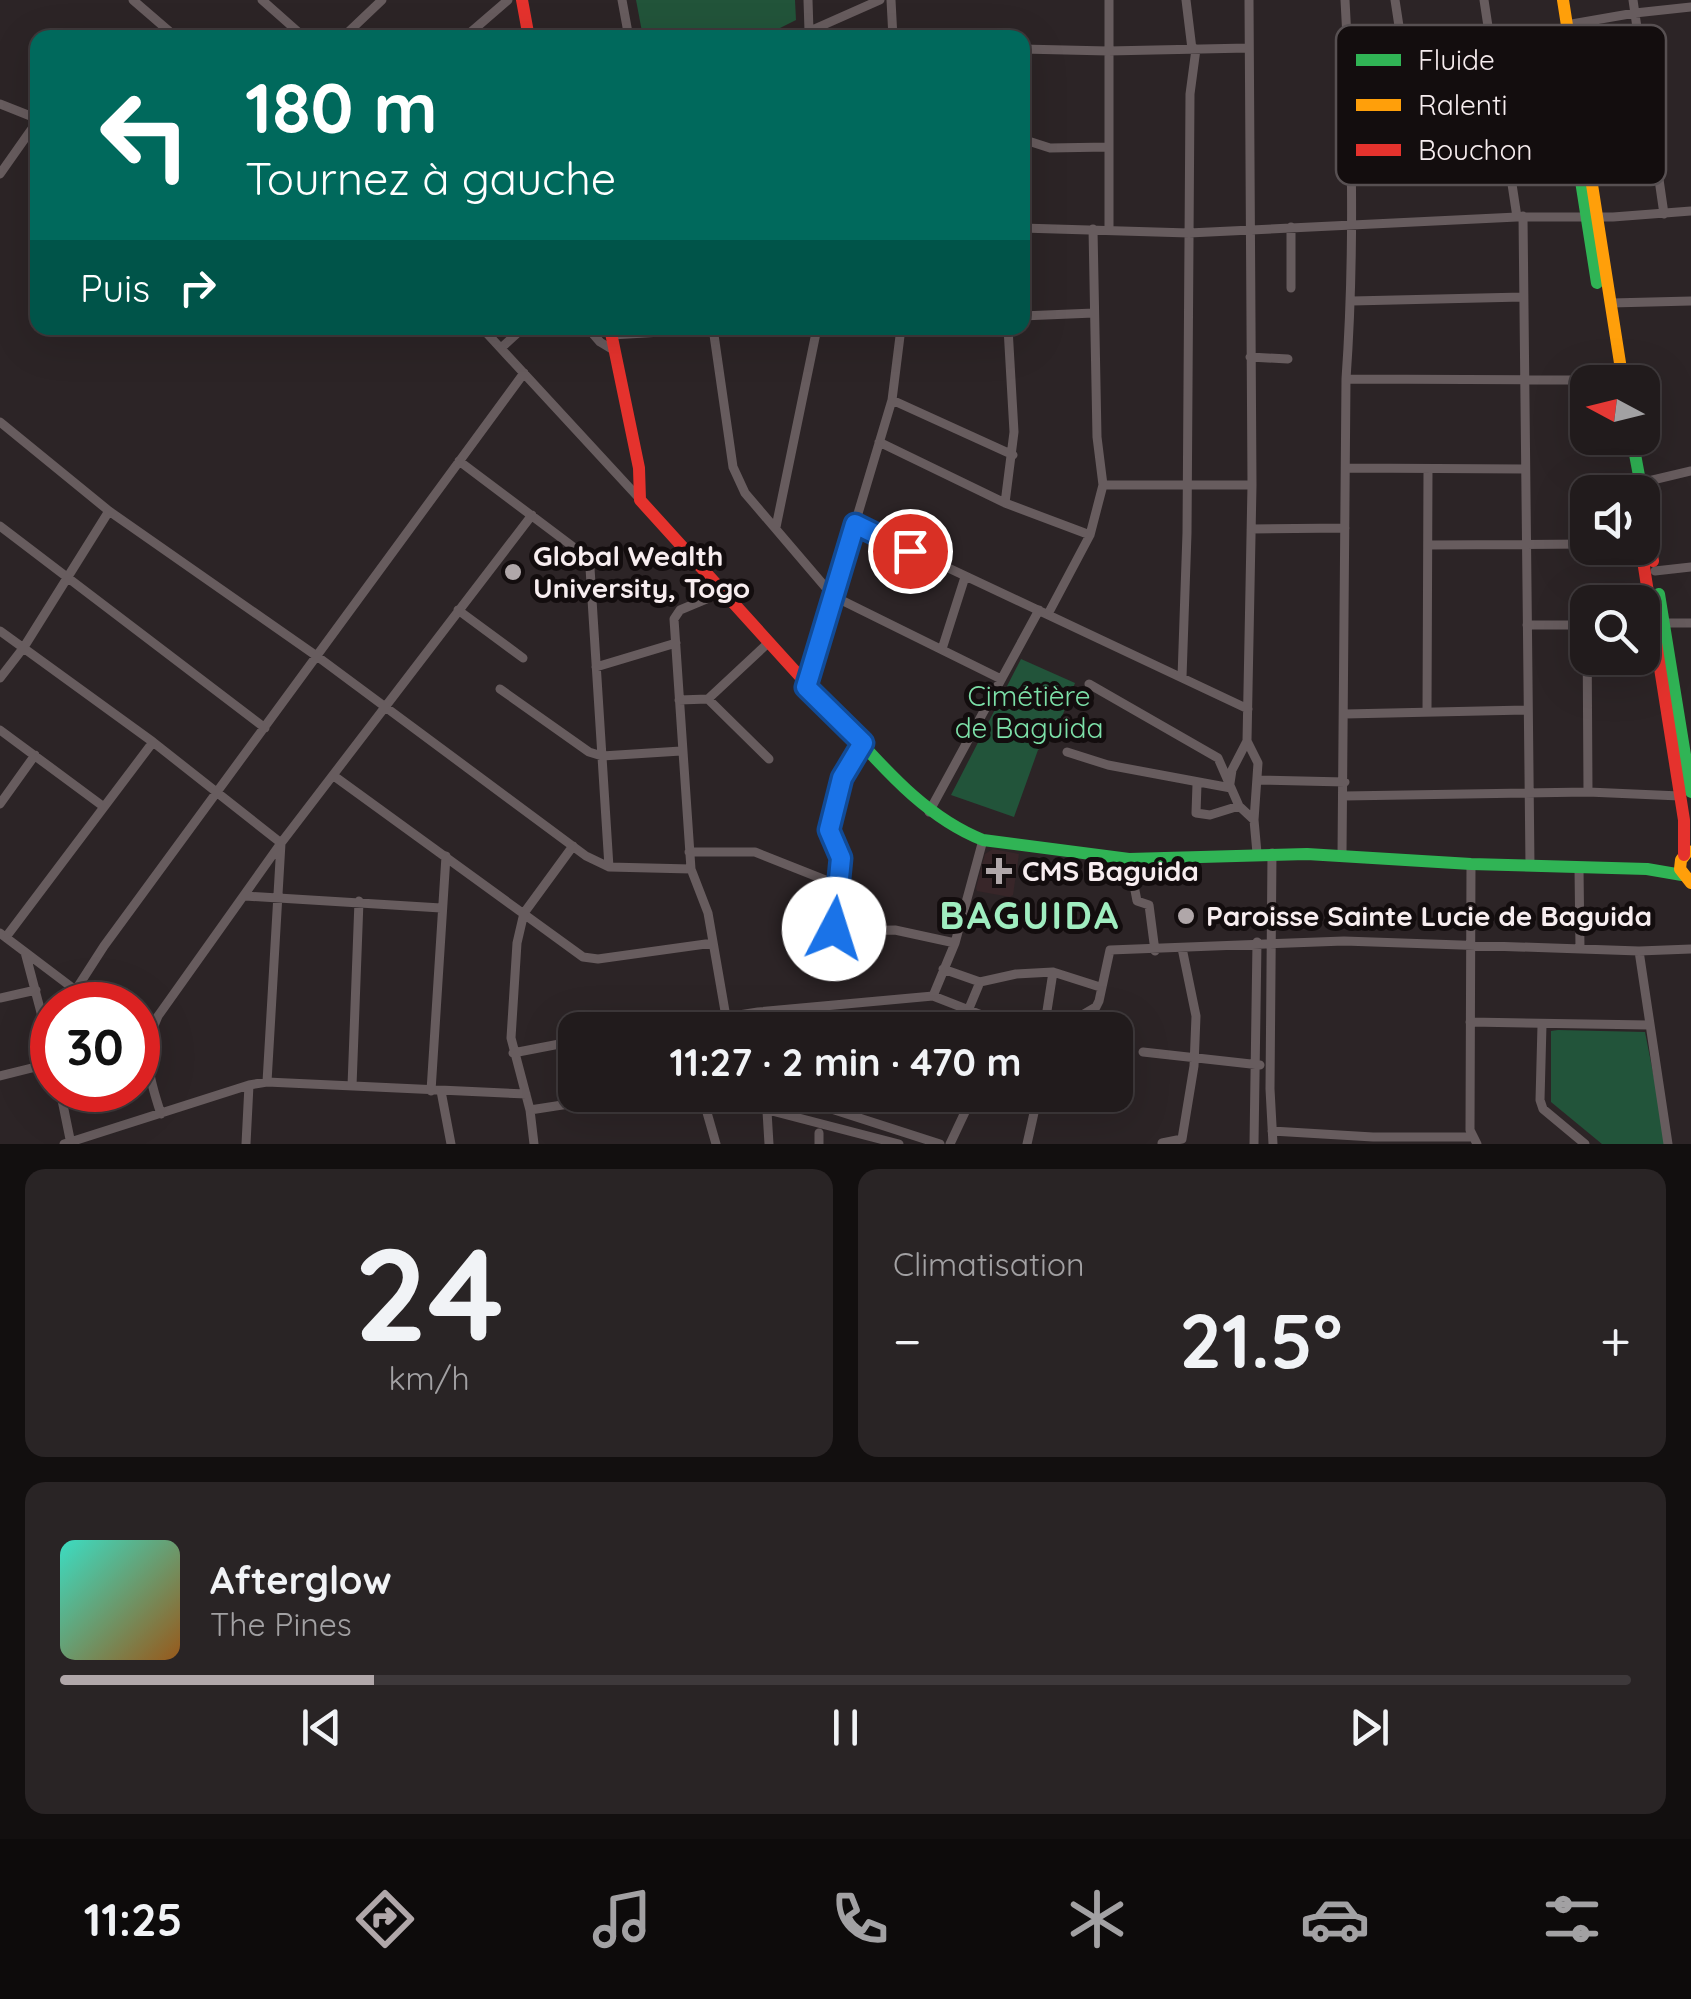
<!DOCTYPE html>
<html lang="fr">
<meta charset="utf-8">
<style>
:root{--surface:#211b1c;--page:#292425;--text:#f1f3f6;--muted:#a2a1a3;--line:#3e393b;--accent:#b0a7a9}
body{margin:0;font-family:Quicksand,sans-serif;background:var(--page);color:var(--text);height:100vh;display:flex;flex-direction:column;font-size:38px;white-space:nowrap}
*{box-sizing:border-box;margin:0}
p{font-size:32px;color:var(--muted)}
.icon{flex:none;width:55px;height:55px;fill:none;stroke:currentColor;stroke-width:2;stroke-linecap:round;stroke-linejoin:round}
.map{position:relative;height:1144px;overflow:hidden}
.details{display:flex;flex-direction:column;gap:25px;padding:25px;background:#120f0f;flex:1}
.details>*{flex:none}
.banner{position:absolute;left:30px;top:30px;width:1000px;height:305px;border-radius:20px;box-shadow:0 10px 40px #0002,0 0 0 2px var(--line);background:#00695c;color:#fff;overflow:hidden}
.needle{width:65px;rotate:277deg}
.buttons{position:absolute;left:1570px;top:365px;display:grid;gap:20px}
.buttons a{display:grid;place-items:center;width:90px;height:90px;border-radius:20px;background:var(--surface);box-shadow:0 10px 40px #0002,0 0 0 2px var(--line);font-size:50px}
.speed{position:absolute;left:30px;top:982px;display:flex;gap:20px;font-size:50px;font-weight:700;text-align:center}
.speed>*{display:grid;place-content:center;width:130px;height:130px;border-radius:50%;background:var(--surface);box-shadow:0 10px 40px #0002,0 0 0 2px var(--line);line-height:1}
.speed .limit{border:15px solid #d22;background:#fff;color:#111}
.pin{position:absolute;display:grid;place-items:center;width:85px;height:85px;color:#fff;margin:-42px;border:5px solid #fff;border-radius:50%;box-shadow:0 2px 10px #0007}
.me{position:absolute;width:110px;margin:-55px;rotate:5deg;stroke-linejoin:round;filter:drop-shadow(0 0 8px #0008)}
.turn{display:flex;align-items:center;gap:35px;height:210px;padding:0 50px;font-size:45px}
.turn .icon{width:130px;height:130px;stroke-width:2.5}
.turn b{display:block;font-size:70px;line-height:85px}
.then{display:flex;align-items:center;height:95px;padding:0 50px;background:#0003;gap:20px;font-size:38px}
.big{font-size:75px;font-weight:700;line-height:1.1}
.details .widget{flex:1;display:flex;flex-direction:column;justify-content:center;gap:15px;min-width:0;padding:0 35px;border-radius:20px;background:var(--page)}
.details .dial{align-items:center;gap:0}
.dial b{font-size:130px;line-height:1}
.song{display:flex;align-items:center;gap:30px}
.cover{width:120px;height:120px;border-radius:15px;background:linear-gradient(135deg,hsl(170 70% 55%),hsl(30 70% 35%))}
.played{height:10px;border-radius:5px;background:linear-gradient(90deg,var(--accent) 20%,var(--line) 20%)}
.keys{display:flex;justify-content:space-around;direction:ltr}
.heat{display:flex;justify-content:space-between;align-items:center;font-size:55px;direction:ltr}
.details .tiles{flex:1;display:grid;gap:25px;grid-template-columns:1fr 1fr}
.widget:last-child{grid-column:span 2}
.trip{position:absolute;left:558px;top:1012px;width:575px;height:100px;border-radius:20px;background:var(--surface);box-shadow:0 10px 40px #0002,0 0 0 2px var(--line);font-weight:700;line-height:100px;text-align:center}
.dock{display:flex;height:160px;justify-content:space-around;align-items:center;background:#0d0b0b;color:var(--muted)}
.dock .icon{width:70px;height:70px}
.dock .selected{color:var(--accent)}
.dock b{font-size:45px;color:var(--text)}
.map>svg:first-child{display:block}
</style>
<div class="map">
<svg width="1691" height="1144" viewBox="0 0 1691 1144">
<rect width="100%" height="100%" fill="#2c2426"/>
<path fill="#382629" d="M 993,849 L 1019,854 L 1013,895 L 1010,897 L 977,891 L 976,888 L 985,854 Z"/>
<path fill="#22543a" d="M 636,0 L 795,0 L 796,20 L 762,37 L 643,37 Z
M 1021,659 L 1075,683 L 1053,740 L 1038,750 L 1014,817 L 951,795 Z
M 1558,1030 L 1645,1032 L 1667,1144 L 1602,1144 L 1551,1102 L 1551,1031 Z"/>
<g fill="none" stroke-linecap="round" stroke-linejoin="round">
<path stroke="#675c5e" stroke-width="9" d="M 133,0 L 177,38
M 262,0 L 305,38
M 622,0 L 629,38
M 808,0 L 809,31
M 891,0 L 893,38
M 1186,0 L 1192,49
M 1395,0 L 1416,137
M 1484,0 L 1517,217
M 1633,0 L 1664,214
M 1566,25 L 1635,13 L 1691,7
M 342,38 L 382,0
M 464,38 L 508,0
M 794,38 L 880,0
M 1022,49 L 1108,51 L 1248,48
M 0,104 L 38,119
M 1022,139 L 1050,148 L 1108,147
M 1353,145 L 1430,136 L 1503,135
M 0,174 L 38,120
M 1523,216 L 1530,866
M 1022,228 L 1189,233 L 1517,217 L 1613,217 L 1691,211
M 1109,230 L 1109,0
M 1291,288 L 1291,227
M 1352,301 L 1523,297
M 1611,303 L 1691,301
M 1022,316 L 1094,313
M 482,328 L 639,498
M 588,328 L 600,342 L 615,351
M 713,328 L 733,467 L 745,493 L 833,596 L 1001,679
M 612,335 L 728,328
M 501,348 L 523,328
M 1250,357 L 1288,359
M 1346,379 L 1612,380
M 892,400 L 1013,455
M 0,422 L 109,511 L 318,657 L 586,856 L 609,867 L 691,869
M 879,442 L 1005,503 L 1090,535
M 459,461 L 580,552 L 590,568 L 609,867
M 1346,468 L 1525,469
M 1640,483 L 1691,471
M 1103,485 L 1252,485
M 1005,503 L 1014,432 L 1008,328
M 855,524 L 1248,709
M 0,526 L 265,728
M 776,527 L 817,328
M 1251,529 L 1345,528
M 1429,545 L 1588,544
M 1655,571 L 1691,567
M 723,592 L 680,610 L 674,619 L 691,869 L 708,913 L 726,1017
M 458,610 L 523,658
M 1048,614 L 1090,535 L 1103,485 L 1097,437 L 1093,229
M 1665,623 L 1691,623
M 1527,625 L 1588,625
M 1587,625 L 1588,792
M 0,631 L 153,742 L 281,843 L 267,1082
M 942,649 L 965,577
M 596,667 L 676,643
M 1182,677 L 1187,533 L 1190,94 L 1196,49
M 0,678 L 24,647 L 109,511
M 1089,684 L 1218,758 L 1239,806 L 1254,820
M 806,687 L 892,400 L 901,328
M 500,689 L 589,752 L 602,756 L 681,751
M 708,699 L 767,644
M 679,700 L 708,699 L 769,759
M 1427,711 L 1428,470
M 1345,714 L 1526,710
M 0,730 L 104,807
M 1247,741 L 1258,763 L 1254,820 L 1257,853
M 863,743 L 842,778 L 829,829 L 829,836 L 840,852 L 835,929 L 840,931 L 895,930 L 955,943
M 1067,752 L 1108,765 L 1231,788
M 334,776 L 583,957 L 598,959 L 713,943
M 1258,780 L 1345,782
M 1230,783 L 1232,770 L 1247,741 L 1252,485 L 1249,0
M 1197,784 L 1196,813 L 1210,815 L 1239,806
M 1344,796 L 1588,792 L 1680,796
M 0,804 L 35,755
M 929,812 L 1039,610
M 689,852 L 755,852 L 838,885
M 1272,853 L 1270,1089 L 1273,1144
M 1342,855 L 1346,379 C 1355,252 1352,127 1345,0
M 1129,859 L 1137,901 L 1149,905 L 1155,951
M 1471,864 L 1470,1130 L 1477,1144
M 1579,868 L 1580,949
M 245,896 L 441,908
M 0,933 L 74,989
M 6,937 L 153,742
M 1639,951 L 1668,1144
M 25,952 L 52,1054
M 943,969 L 980,982 L 1016,974 L 1053,972 L 1100,987
M 933,996 L 955,943 L 983,840
M 0,998 L 36,990
M 66,1005 L 104,946 L 524,373
M 758,1012 L 760,1030
M 1470,1022 L 1649,1025
M 1542,1025 L 1540,1100 L 1543,1109 L 1585,1144
M 643,1030 L 758,1012 L 933,996 L 1020,1030
M 960,1030 L 980,982
M 1044,1030 L 1053,972
M 1076,1030 L 1079,1017 L 1096,1007 L 1099,1001 L 1110,950 L 1344,941 L 1639,951 L 1691,949
M 1143,1052 L 1260,1065
M 513,1053 L 575,1041
M 0,1076 L 52,1063
M 352,1086 L 359,901
M 60,1090 L 71,1144
M 431,1091 L 446,856
M 441,1091 L 451,1144
M 702,1095 L 716,1144
M 766,1095 L 769,1144
M 788,1095 L 940,1144
M 530,1110 L 627,1095
M 768,1110 L 899,1144
M 161,1114 C 149,1078 141,1052 158,1016 L 281,843 L 532,515
M 1272,1131 L 1373,1137 L 1472,1137
M 819,1133 L 819,1144
M 1162,1143 L 1182,1139 L 1194,1066 L 1196,1016 L 1182,948
M 64,1144 L 249,1085 L 267,1082 L 526,1094
M 246,1144 L 249,1085
M 534,1144 L 530,1110 L 511,1038 L 517,943 L 524,913 L 573,846
M 950,1144 L 973,1095
M 1027,1144 L 1038,1095
M 1254,1144 L 1257,942"/>
<path stroke="#30b455" stroke-width="12" d="M 1568,98 L 1597,283
M 1632,438 L 1642,492
M 1659,594 L 1691,792
M 824,703 C 872,753 917,814 983,840 L 1129,859 L 1307,854 L 1471,864 L 1647,869 L 1682,875"/>
<path stroke="#ff9f0a" stroke-width="12" d="M 1563,0 L 1623,382
M 1688,851 L 1681,860 L 1680,869 L 1691,883"/>
<path stroke="#e5322d" stroke-width="12" d="M 522,0 L 529,38
M 610,328 L 639,468 L 640,500 L 824,703
M 1642,498 L 1653,561
M 1641,548 L 1684,820 L 1684,855"/>
</g>
<g fill="none" stroke-linecap="round" stroke-linejoin="round">
<g stroke="#114b97" stroke-width="25">
<path id="route" d="M 834,929 L 841,858 L 829,830 L 842,778 L 863,743 L 806,687 L 855,524 L 910,551"/>
</g>
<use href="#route" stroke="#1a73e8" stroke-width="18"/>
</g>
<g fill="#b0a7a9" stroke="#130d0e" stroke-width="4">
<circle cx="513" cy="572" r="10"/>
<path d="M994 856h10v10h10v10h-10v10h-10v-10h-10v-10h10z"/>
<circle cx="1186" cy="916" r="10"/>
</g>
<g text-anchor="middle" stroke-width="10" stroke-linejoin="round" paint-order="stroke">
<g font-size="28" font-weight="bold" fill="#f7edef" stroke="#130d0e" text-anchor="start">
<text x="533" y="566">Global Wealth<tspan x="533" dy="32">University, Togo</tspan></text>
<text x="1022" y="881">CMS Baguida</text>
<text x="1206" y="926">Paroisse Sainte Lucie de Baguida</text>
</g>
<g font-size="28" fill="#7de1a9" stroke="#130d0e">
<text x="1029" y="706">Cimétière<tspan x="1029" dy="32">de Baguida</tspan></text>
</g>
<g font-size="38" font-weight="bold" letter-spacing="2.5" fill="#a0edc0" stroke="#130d0e">
<text x="1030" y="929">BAGUIDA</text>
</g>
</g>
<rect x="1336" y="25" width="330" height="160" rx="15" fill="#130d0e" stroke="#575052" stroke-width="2.5"/>
<rect x="1356" y="54" width="45" height="12" fill="#30b455"/>
<rect x="1356" y="99" width="45" height="12" fill="#ff9f0a"/>
<rect x="1356" y="144" width="45" height="12" fill="#e5322d"/>
<g font-size="28" fill="#f7edef">
<text x="1418" y="70">Fluide</text>
<text x="1418" y="115">Ralenti</text>
<text x="1418" y="160">Bouchon</text>
</g>
</svg>
<div class="buttons">
<a><svg class="needle" viewBox="-14 -14 28 28"><path d="M0-13l5 13h-10z" fill="#e53935"/><path d="M0 13l5-13h-10z" fill="#a2a1a3"/></svg></a>
<a><svg class="icon" aria-label="sound" viewBox="0 0 24 24"><path d="M4 9h4l5-4v14l-5-4H4zM17 9q2 3 0 6"/></svg></a>
<a><svg class="icon" aria-label="search" viewBox="0 0 24 24"><circle cx="10" cy="10" r="6"/><path d="M15 15l6 6"/></svg></a>
</div>
<div class="speed"><div class="limit">30</div></div>
<div class="pin" style="left:910px;top:551px;background:#d93025"><svg class="icon" aria-label="arrive" viewBox="0 0 24 24"><path d="M6 21V4h12l-3 4 3 4H6"/></svg></div>
<svg class="me" style="left:834px;top:929px" viewBox="-20 -20 40 40"><circle r="19" fill="#fff"/><path d="M0-13L10 11 0 6-10 11z" fill="#1a73e8"/></svg>
<div class="trip">11:27 · 2 min · 470 m</div>
<div class="banner">
<div class="turn"><svg class="icon" aria-label="left" viewBox="0 0 24 24"><path d="M17 20v-9H6M10 6l-5 5 5 5"/></svg><div><b>180 m</b>Tournez à gauche</div></div>
<div class="then">Puis<svg class="icon" aria-label="right" viewBox="0 0 24 24"><path d="M7 20v-9h11M14 6l5 5-5 5"/></svg></div>
</div>
</div>
<section class="details">
<div class="tiles">
<div class="widget dial"><b>24</b><p>km/h</p></div>
<div class="widget"><p>Climatisation</p>
<div class="heat"><a>−</a><b class="big">21.5°</b><a>+</a></div>
</div>
<div class="widget">
<div class="song"><i class="cover"></i><div><b>Afterglow</b><p>The Pines</p></div></div>
<div class="played"></div>
<div class="keys"><svg class="icon" aria-label="previous" viewBox="0 0 24 24"><path d="M18 5L8 12l10 7zM5 5v14"/></svg><svg class="icon" aria-label="pause" viewBox="0 0 24 24"><path d="M8 5v14M16 5v14"/></svg><svg class="icon" aria-label="next" viewBox="0 0 24 24"><path d="M6 5l10 7-10 7zM19 5v14"/></svg></div>
</div>
</div>
</section>
<nav class="dock">
<b>11:25</b>
<svg class="icon selected" aria-label="directions" viewBox="0 0 24 24"><path d="M12 3l9 9-9 9-9-9zM9 14v-3h6M13 9l2 2-2 2"/></svg>
<svg class="icon" aria-label="music" viewBox="0 0 24 24"><path d="M9 18V5l10-2v13"/><circle cx="6" cy="18" r="3"/><circle cx="16" cy="16" r="3"/></svg>
<svg class="icon" aria-label="phone" viewBox="0 0 24 24"><path d="M5 4h4l2 5-3 2q2 4 5 5l2-3 5 2v4C11 20 4 13 5 4z"/></svg>
<svg class="icon" aria-label="climate" viewBox="0 0 24 24"><path d="M12 3v18M4 7l16 10M4 17L20 7"/></svg>
<svg class="icon" aria-label="car" viewBox="0 0 24 24"><path d="M5 17H2v-5l4-1 3-4h7l3 4 3 1v5h-3M9 17h6M6 11h13"/><circle cx="7" cy="17" r="2"/><circle cx="17" cy="17" r="2"/></svg>
<svg class="icon" aria-label="filters" viewBox="0 0 24 24"><path d="M4 7h16M4 17h16"/><circle cx="9" cy="7" r="2"/><circle cx="15" cy="17" r="2"/></svg>
</nav>
